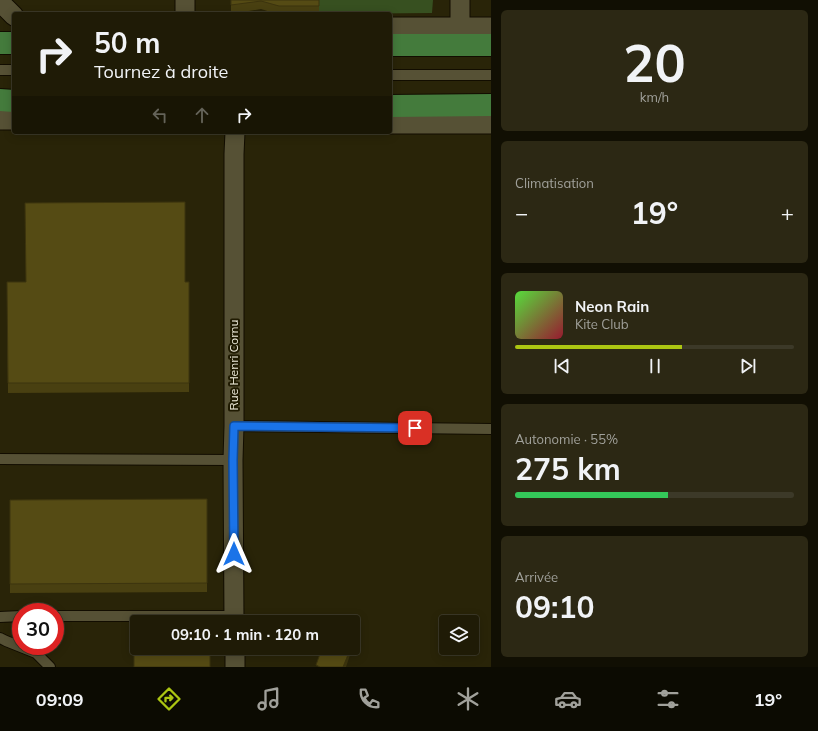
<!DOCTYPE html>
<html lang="fr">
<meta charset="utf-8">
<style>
:root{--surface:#1f1b06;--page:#2c2814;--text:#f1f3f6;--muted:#a1a19b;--line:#3c3928;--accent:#acc612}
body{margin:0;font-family:Mulish,sans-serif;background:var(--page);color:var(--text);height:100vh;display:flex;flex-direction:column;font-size:15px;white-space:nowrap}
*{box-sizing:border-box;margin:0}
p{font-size:13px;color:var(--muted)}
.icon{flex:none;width:22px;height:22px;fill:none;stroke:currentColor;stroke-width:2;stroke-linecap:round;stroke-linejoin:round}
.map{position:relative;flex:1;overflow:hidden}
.panel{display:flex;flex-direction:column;gap:10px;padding:10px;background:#110f03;width:327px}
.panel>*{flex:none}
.top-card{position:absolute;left:12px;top:12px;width:380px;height:122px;border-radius:4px;box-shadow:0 2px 10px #0003,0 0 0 1px var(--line);background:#1f1b06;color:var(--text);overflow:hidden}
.tools{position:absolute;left:439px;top:615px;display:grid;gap:8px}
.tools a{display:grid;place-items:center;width:40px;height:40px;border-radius:4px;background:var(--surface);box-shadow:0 2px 10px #0003,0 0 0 1px var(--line);font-size:20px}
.speed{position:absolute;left:12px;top:603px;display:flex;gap:8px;font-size:20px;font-weight:700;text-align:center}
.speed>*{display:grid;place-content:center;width:52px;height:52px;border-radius:50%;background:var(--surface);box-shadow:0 2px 10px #0003,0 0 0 1px var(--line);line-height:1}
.speed .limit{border:6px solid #d22;background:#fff;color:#111}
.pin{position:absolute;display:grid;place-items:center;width:34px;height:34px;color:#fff;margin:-17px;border-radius:8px;box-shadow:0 2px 6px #0006}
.me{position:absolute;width:44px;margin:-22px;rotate:0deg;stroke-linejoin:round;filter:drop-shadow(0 0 3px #0008)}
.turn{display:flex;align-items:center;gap:14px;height:84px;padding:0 16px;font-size:18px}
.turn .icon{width:52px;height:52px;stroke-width:2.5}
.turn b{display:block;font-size:28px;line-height:34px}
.lanes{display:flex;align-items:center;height:38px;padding:0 16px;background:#0003;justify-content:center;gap:20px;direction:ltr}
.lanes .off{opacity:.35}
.big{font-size:30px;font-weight:700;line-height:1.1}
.panel .card{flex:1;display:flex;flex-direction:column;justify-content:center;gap:6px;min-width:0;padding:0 14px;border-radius:6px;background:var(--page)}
.panel .dial{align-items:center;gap:0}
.dial b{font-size:52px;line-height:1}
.song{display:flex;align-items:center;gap:12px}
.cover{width:48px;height:48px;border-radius:6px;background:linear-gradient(135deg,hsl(110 70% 55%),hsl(350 70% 35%))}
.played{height:4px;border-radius:2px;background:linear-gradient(90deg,var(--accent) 60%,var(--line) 60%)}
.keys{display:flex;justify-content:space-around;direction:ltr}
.heat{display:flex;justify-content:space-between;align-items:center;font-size:22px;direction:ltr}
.charge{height:6px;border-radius:3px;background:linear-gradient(90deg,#34c759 55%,var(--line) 0)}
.trip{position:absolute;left:130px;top:615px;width:230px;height:40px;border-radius:4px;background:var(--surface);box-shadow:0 2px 10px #0003,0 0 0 1px var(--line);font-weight:700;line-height:40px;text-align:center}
.dock{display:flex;height:64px;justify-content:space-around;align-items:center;background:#0c0b02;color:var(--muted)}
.dock .icon{width:28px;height:28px}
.dock .selected{color:var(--accent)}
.dock b{font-size:18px;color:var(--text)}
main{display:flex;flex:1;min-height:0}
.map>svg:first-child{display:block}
</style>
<main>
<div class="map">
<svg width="491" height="667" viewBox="0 0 491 667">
<rect width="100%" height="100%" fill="#292408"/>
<path fill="#375020" d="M 319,0 L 433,0 L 432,13 L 319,14 Z"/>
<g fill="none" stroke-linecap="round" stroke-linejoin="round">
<g stroke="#120d00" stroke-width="12">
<path id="service" d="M 0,70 L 14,70
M 390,75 L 491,75
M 234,426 L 491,429
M 0,459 L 233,460
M 55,616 L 234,616
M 0,617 L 21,616
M 0,638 L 6,641 L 36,653 L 50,667"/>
</g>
<g stroke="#120d00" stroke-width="21">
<path id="minor" d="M 185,0 L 185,14
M 460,0 L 460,27
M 0,2 L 14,16
M 390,27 L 491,27
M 0,120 L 14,120
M 390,124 L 491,124
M 234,622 L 233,460 L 234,426 L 234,154 L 235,132
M 235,648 L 235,667"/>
</g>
<g stroke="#120d00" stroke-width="24">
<path id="primary" d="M 0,43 L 14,43
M 390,45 L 491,45
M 0,100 L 14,101
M 390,106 L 491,105"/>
</g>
<use href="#service" stroke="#565135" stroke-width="10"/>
<use href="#minor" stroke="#565135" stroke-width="19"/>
<use href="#primary" stroke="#447b3c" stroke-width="22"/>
</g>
<path fill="#494011" d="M 231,0 L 319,0 L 319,14 L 277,14 L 261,9 L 231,14 Z
M 7,282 L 189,282 L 189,392 L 8,393 Z
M 207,499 L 207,592 L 10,593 L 10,500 Z"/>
<path fill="#3c340e" d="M 350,650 L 350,655 L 346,667 L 343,667 Z"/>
<path fill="#554b14" stroke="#3c340e" d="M 231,0 L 319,0 L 319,6 L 279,6 L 261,1 L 231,5 Z
M 185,202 L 185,282 L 189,282 L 189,383 L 8,383 L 7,282 L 26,282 L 25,203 Z
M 207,499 L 207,583 L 10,584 L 10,500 Z
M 134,624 L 137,624 L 137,648 L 210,648 L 210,667 L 134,667 Z
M 322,648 L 345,648 L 350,650 L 343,667 L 320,667 L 316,665 Z"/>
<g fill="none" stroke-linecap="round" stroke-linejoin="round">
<g stroke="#114b97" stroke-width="10">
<path id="route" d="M 234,554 L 233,460 L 234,426 L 415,428"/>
</g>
<use href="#route" stroke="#1a73e8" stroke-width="7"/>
</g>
<g text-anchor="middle" stroke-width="4" stroke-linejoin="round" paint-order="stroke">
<g font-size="12" fill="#f2efdf" stroke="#1f1a01">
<text transform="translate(234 365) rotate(-90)" y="4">Rue Henri Cornu</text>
</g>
</g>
</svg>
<div class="tools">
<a><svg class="icon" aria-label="layers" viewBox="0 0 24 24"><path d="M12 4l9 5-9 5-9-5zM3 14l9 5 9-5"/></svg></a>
</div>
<div class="speed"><div class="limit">30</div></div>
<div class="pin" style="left:415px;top:428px;background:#d93025"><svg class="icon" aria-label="arrive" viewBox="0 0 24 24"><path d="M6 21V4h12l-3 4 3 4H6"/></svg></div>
<svg class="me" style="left:234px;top:554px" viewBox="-20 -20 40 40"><path d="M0-17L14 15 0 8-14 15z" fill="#1a73e8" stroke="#fff" stroke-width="4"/></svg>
<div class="trip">09:10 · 1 min · 120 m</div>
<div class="top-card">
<div class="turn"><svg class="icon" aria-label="right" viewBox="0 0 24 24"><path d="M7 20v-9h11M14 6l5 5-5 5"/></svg><div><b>50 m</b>Tournez à droite</div></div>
<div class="lanes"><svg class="icon off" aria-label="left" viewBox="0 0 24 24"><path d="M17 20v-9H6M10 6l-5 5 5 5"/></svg><svg class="icon off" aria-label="ahead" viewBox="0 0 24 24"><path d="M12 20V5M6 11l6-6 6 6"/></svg><svg class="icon" aria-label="right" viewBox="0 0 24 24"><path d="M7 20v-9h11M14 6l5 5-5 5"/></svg></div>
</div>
</div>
<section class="panel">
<div class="card dial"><b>20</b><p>km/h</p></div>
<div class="card"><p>Climatisation</p>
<div class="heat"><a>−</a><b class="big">19°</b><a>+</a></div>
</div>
<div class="card">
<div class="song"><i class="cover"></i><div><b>Neon Rain</b><p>Kite Club</p></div></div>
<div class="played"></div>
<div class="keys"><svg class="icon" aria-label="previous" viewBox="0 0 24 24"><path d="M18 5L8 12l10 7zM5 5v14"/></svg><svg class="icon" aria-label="pause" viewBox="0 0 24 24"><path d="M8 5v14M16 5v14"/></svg><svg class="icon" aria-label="next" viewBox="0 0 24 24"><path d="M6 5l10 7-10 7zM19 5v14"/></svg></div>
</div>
<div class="card"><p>Autonomie · 55%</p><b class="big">275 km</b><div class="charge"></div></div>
<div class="card"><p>Arrivée</p><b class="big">09:10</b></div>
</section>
</main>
<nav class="dock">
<b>09:09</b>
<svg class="icon selected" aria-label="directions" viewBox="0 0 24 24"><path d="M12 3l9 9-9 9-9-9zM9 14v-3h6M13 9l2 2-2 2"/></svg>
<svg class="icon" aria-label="music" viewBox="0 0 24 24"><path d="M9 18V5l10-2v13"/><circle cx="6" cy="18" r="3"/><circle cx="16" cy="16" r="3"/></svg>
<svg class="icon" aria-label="phone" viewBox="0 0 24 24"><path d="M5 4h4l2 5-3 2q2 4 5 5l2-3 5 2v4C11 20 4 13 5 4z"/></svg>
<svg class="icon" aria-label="climate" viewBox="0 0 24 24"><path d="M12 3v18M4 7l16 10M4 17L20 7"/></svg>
<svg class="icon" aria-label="car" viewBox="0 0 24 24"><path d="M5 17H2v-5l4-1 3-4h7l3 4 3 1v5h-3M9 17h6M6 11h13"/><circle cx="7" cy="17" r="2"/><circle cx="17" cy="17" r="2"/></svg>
<svg class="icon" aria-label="filters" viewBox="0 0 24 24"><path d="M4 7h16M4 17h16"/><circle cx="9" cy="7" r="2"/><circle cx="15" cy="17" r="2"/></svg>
<b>19°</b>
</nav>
